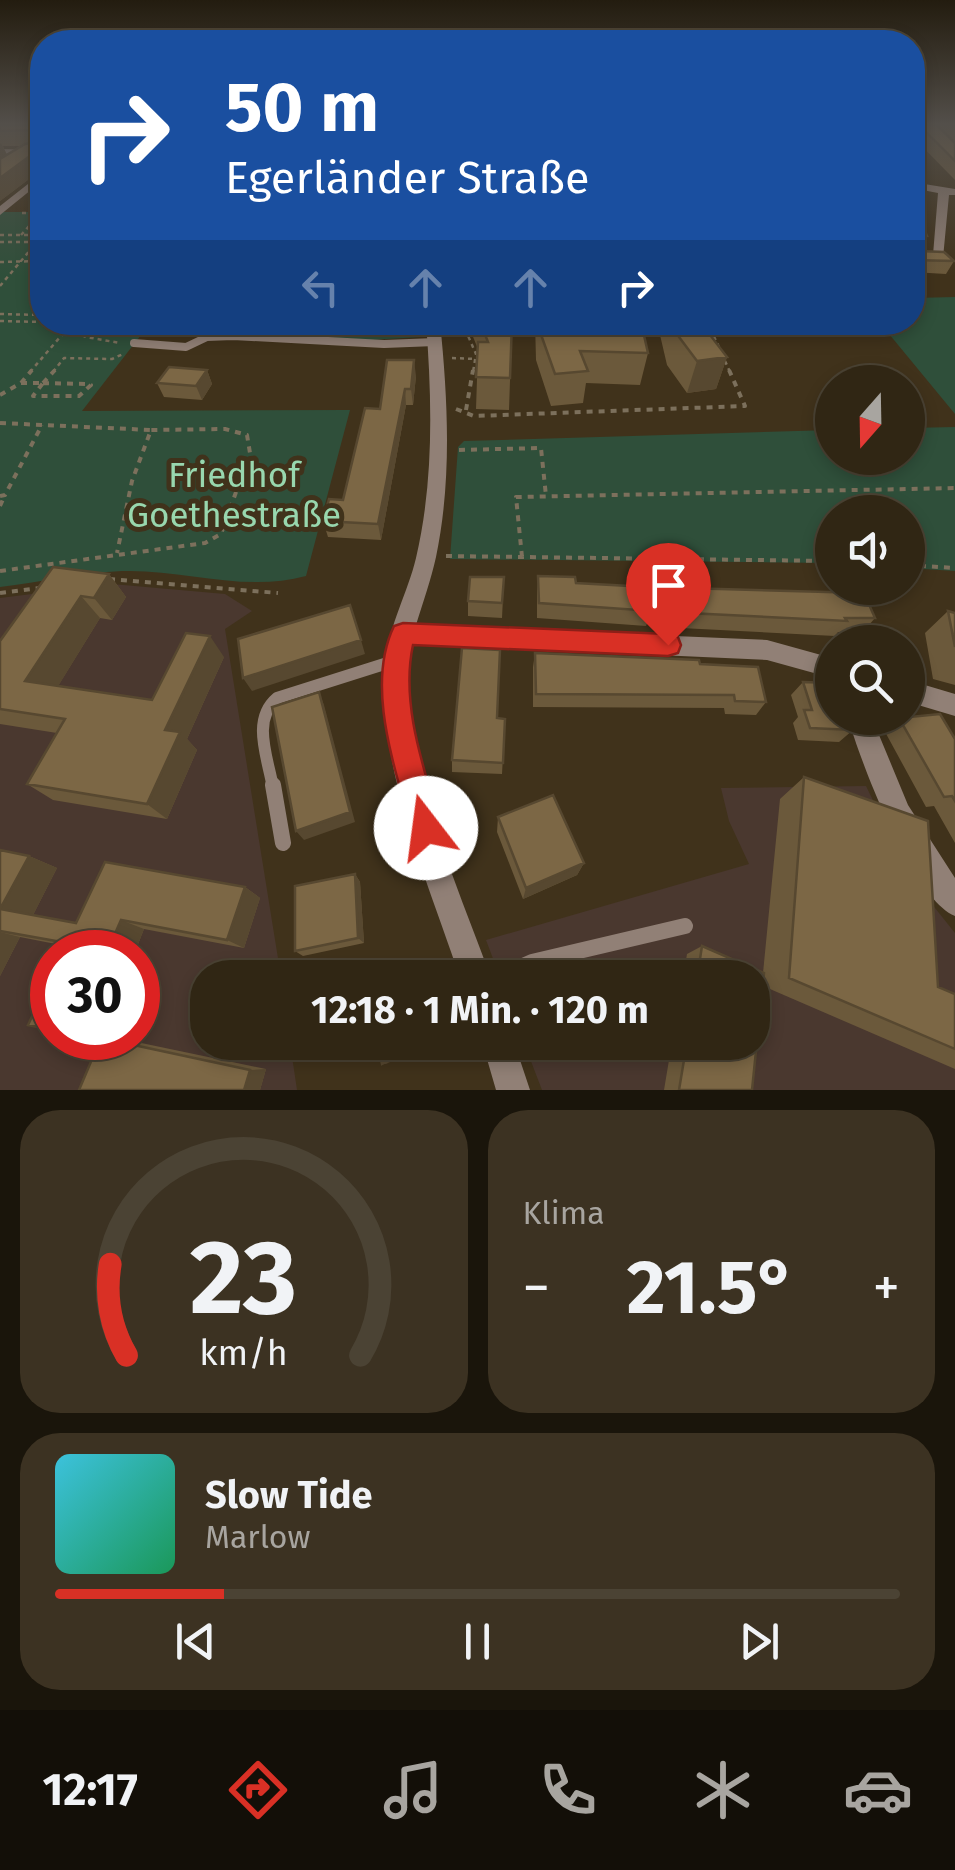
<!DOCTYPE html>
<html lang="de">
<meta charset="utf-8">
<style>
:root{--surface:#302614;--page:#3c3222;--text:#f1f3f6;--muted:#a8a5a0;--line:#4b4334;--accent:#d93025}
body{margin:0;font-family:"Fira Sans",sans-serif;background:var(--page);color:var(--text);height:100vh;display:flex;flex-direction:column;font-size:38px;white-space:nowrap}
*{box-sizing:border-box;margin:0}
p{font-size:32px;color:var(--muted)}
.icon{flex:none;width:55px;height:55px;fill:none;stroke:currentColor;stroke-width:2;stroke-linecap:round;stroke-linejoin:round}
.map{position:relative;height:1090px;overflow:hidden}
.sheet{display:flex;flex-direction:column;gap:20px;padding:20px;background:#1a150b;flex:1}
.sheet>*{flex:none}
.banner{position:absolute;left:30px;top:30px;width:895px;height:305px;border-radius:40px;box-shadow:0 5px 15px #0003,0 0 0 2px var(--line);background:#1a4fa0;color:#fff;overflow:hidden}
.needle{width:65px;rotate:200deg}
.buttons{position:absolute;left:815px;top:365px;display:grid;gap:20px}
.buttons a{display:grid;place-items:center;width:110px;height:110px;border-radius:50%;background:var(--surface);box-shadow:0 5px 15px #0003,0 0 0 2px var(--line);font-size:50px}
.speed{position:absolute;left:30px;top:930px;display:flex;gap:20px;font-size:50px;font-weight:700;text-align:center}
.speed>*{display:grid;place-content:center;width:130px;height:130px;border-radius:50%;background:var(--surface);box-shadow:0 5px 15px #0003,0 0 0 2px var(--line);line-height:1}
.speed .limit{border:15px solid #d22;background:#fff;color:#111}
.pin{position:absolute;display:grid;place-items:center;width:85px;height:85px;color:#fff;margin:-102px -42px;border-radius:50% 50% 50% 0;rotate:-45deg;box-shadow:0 0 10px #0007}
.pin .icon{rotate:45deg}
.me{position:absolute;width:110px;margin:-55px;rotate:345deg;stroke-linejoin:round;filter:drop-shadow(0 0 8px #0008)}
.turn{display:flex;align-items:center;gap:35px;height:210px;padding:0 30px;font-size:45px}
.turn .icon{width:130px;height:130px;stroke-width:2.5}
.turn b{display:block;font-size:70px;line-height:85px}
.lanes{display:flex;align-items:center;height:95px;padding:0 30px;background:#0003;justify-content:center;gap:50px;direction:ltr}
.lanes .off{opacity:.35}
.big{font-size:75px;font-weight:700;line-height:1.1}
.sheet .tile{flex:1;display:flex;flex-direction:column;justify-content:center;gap:15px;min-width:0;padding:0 35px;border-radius:40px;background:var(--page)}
.sheet .dial{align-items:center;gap:0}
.dial svg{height:260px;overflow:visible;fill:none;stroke:var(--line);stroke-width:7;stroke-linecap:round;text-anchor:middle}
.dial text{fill:var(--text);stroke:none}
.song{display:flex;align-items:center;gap:30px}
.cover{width:120px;height:120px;border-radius:15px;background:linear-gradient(135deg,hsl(190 70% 55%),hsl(150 70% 35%))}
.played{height:10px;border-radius:5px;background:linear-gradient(90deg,var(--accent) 20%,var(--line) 20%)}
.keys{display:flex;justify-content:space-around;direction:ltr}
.heat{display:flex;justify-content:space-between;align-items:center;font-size:55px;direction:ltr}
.sheet .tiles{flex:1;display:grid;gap:20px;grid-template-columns:1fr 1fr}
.tile:last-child{grid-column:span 2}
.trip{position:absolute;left:190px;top:960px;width:580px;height:100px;border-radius:40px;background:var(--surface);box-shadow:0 5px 15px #0003,0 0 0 2px var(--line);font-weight:700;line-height:100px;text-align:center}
.tabs{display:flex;height:160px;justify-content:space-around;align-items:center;background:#130f08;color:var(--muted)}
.tabs .icon{width:70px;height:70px}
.tabs .current{color:var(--accent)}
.tabs b{font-size:45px;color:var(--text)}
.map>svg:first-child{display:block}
</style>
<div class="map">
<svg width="955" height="1090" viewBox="0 0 955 1090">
<rect width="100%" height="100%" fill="#40321b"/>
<path fill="#4a382f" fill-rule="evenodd" d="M 112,584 L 225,594 L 252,611 L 225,629 L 281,977 L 208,978 L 208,1042 L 290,1043 L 297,1090 L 0,1090 L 0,598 ZM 52,952 L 138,952 L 138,1038 L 52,1038 Z
M 866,786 L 911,878 L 955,933 L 955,1090 L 542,1090 L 524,1043 L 752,1042 L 752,978 L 500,977 L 486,940 L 749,864 L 729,821 L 721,788 Z"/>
<path fill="#2f4f3a" d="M 0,212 L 42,212 L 42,322 L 420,323 L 421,337 L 370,340 L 148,326 L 82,411 L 350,410 L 306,576 C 245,593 184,569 122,571 C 82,573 40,582 0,587 Z
M 955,297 L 955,414 L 880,323 L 912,322 L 913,298 Z
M 955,427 L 955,571 L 908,568 L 908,512 L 832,512 L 832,563 L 450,559 L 458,447 L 464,441 L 832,430 L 832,458 L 908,458 L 908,428 Z"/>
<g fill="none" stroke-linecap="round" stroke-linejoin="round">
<path stroke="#7c705c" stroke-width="2.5" stroke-dasharray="4 4" stroke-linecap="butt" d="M 22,213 L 42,213
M 0,235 L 42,235
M 21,235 L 41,213
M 0,242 L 42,242
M 0,262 L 42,261
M 0,286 L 42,236
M 0,314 L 42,315
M 0,321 L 42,322
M 53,322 L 86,337 L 120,343
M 462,322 L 476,354 L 473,372
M 707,322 L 719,347
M 452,358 L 475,359
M 725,361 L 730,372
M 30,372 L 67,329
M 53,372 L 64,358 L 112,359 L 123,354"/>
<path stroke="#7c705c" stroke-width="4" stroke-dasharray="6 6" stroke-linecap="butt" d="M 21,383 L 43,383
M 43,383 L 89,384 L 91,385 L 79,396 L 33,396 Z
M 43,383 L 55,370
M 0,395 L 21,383 L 32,370
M 456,409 L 474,416 L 745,406 L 729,370
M 466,410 L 473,370
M 0,423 L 151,430 L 132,481 L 117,553
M 459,450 L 541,448 L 546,496
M 0,496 L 5,495 L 42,425
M 0,506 L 5,495
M 446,556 L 832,561
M 522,557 L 516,497 L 955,488
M 908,565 L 955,568
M 0,571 L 205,543 L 221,534 L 250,453 L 247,435 L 225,429 L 151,430
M 109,579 L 278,593
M 0,593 L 40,588"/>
<path stroke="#918076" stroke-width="6" d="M 0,152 L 42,153"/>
<path stroke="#918076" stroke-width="8" d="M 134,343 L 186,347 L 207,337 L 233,336 L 384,344 L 435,342"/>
<path stroke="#918076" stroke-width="12" d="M 273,788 C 268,758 251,720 277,698 L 397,660"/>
<path stroke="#918076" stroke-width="16" d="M 273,785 L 283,843
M 496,978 L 532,962 L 685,926"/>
<path fill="#918076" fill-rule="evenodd" d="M 42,173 L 42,181 L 0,215 L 0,206 Z
M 912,182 L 955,189 L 955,195 L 949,195 L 943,258 L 933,255 L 938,193 L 912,188 Z
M 426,322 L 440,322 C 448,401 452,480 436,557 C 431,580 423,602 416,625 L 767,640 L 832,658 L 832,678 L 767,660 L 411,644 C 393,745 457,883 491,978 L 460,978 C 428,881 375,763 386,660 C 389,625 408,592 416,558 C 434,481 432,401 426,322 Z
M 908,680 L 955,694 L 955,716 L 908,702 Z
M 848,718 L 872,718 L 908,805 L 955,878 L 955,916 C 912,898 861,763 848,718 Z
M 482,1042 L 514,1042 L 530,1090 L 496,1090 Z"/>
</g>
<path fill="#6b593b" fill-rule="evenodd" d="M 0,123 L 42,123 L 42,198 L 39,191 L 42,188 L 39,188 L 33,176 L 0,201 ZM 3,146 L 20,146 L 7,155 Z
M 912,123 L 935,123 L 955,143 L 955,180 L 912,136 Z
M 936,123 L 955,123 L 955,142 Z
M 912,161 L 917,174 L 915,176 L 915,209 L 927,236 L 920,249 L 916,249 L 919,251 L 954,261 L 946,274 L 912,272 Z
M 469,322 L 512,322 L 509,410 L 476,409 L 478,349 L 469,327 Z
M 535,322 L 641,322 L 648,353 L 640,385 L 586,383 L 583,403 L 551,406 L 536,360 Z
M 657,322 L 704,322 L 707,331 L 727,357 L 716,389 L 687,393 L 667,365 Z
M 207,370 L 212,384 L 202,400 L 164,397 L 157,383 Z
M 416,376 L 413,405 L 406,405 L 381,540 L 328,537 L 323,521 L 343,500 L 380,409 Z
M 109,574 L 126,597 L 112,620 L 100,618 L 58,686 L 152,700 L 224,657 L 187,739 L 197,750 L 167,819 L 53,800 L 27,784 L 57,733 L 0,724 L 0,641 Z
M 538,576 L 652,611 L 646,626 L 537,618 L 537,591 Z
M 504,577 L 502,618 L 468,616 L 468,601 Z
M 684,588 L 875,618 L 862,633 L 838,632 L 835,636 L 681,628 L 677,603 Z
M 948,611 L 955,613 L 955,685 L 933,679 L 925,633 Z
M 535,653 L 700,664 L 766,702 L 756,715 L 725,714 L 724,708 L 533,707 L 533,667 Z
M 803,682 L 853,730 L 839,742 L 798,740 L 793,723 L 798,717 L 791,695 Z
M 497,718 L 505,719 L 502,774 L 452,772 L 452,760 Z
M 899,718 L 955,739 L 955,843 L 934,806 L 926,807 L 884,730 Z
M 804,777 L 938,987 L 955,994 L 955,1069 L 763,986 L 752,1090 L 664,1090 L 672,1042 L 752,1042 L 752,978 L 683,978 L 687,954 L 702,946 L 763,973 L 780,799 Z
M 498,817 L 584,863 L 577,875 L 523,899 L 497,832 Z
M 0,850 L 29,856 L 57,868 L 33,915 L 76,923 L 245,887 L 260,898 L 244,948 L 144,929 L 135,952 L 63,952 L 66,946 L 20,937 L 0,976 Z
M 355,874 L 360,882 L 364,943 L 303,956 L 295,951 Z
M 101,1038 L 127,1040 L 266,1069 L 260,1090 Z"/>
<path fill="#574830" d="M 1,143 L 9,159 L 0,166 L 0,144 Z
M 34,153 L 42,169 L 31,171 L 33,176 L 0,201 L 0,178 Z
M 727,357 L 716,389 L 687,393 L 697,361 Z
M 414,360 L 416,376 L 413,405 L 411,389 Z
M 207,370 L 212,384 L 202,400 L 196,386 Z
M 405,389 L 406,405 L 381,540 L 378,524 Z
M 109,574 L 126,597 L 112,620 L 94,598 Z
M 81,596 L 100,618 L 49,701 L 25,681 Z
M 210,636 L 224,657 L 187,739 L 197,750 L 167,819 L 147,804 L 165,730 Z
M 361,640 L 365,654 L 252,691 L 243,678 Z
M 319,692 L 324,705 L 355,822 L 304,840 L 296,831 Z
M 29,856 L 57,868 L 31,919 L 0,909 Z
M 584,863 L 577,875 L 523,899 L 526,888 Z
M 355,874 L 360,882 L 364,943 L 358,938 Z
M 245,887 L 260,898 L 244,948 L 227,940 Z
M 121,920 L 144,929 L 135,952 L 107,952 Z
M 0,932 L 20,937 L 0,976 Z
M 411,1042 L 416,1042 L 403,1049 L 404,1055 L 386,1064 L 382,1064 L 399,1048 Z
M 266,1069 L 260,1090 L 244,1090 L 250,1070 Z"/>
<path fill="#7c6745" stroke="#574830" stroke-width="2.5" d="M 37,123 L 42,123 L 42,171 L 31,171 L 38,164 L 34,153 L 0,178 L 0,159 L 25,144 L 38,142 L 41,136 L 36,130 L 0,131 L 0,125 L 35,125 Z
M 917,123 L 935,123 L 955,143 L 955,161 Z
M 912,161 L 922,163 L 914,171 L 915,179 L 920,181 L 915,209 L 927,236 L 916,237 L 915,248 L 919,251 L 944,252 L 954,261 L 912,260 Z
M 480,322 L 512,322 L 510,378 L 476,377 L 478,342 L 488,342 Z
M 539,322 L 641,322 L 648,353 L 580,351 L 588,371 L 555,374 L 539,329 Z
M 673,322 L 704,322 L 707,331 L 727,357 L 697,361 L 676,333 Z
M 387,360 L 414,360 L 411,389 L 405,389 L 378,524 L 323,521 L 329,499 L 343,500 L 365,408 L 380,409 Z
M 169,367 L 207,370 L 196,386 L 157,383 Z
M 53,567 L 109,574 L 94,598 L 81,596 L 25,681 L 152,700 L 186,633 L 210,636 L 165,730 L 180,732 L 147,804 L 27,784 L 65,719 L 0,709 L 0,641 Z
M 538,576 L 575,577 L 576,583 L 648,587 L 652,611 L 539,603 Z
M 470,577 L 504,577 L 502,603 L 468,601 Z
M 684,588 L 864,593 L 875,618 L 845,618 L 847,621 L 688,613 Z
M 350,605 L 361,640 L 243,678 L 238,639 Z
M 948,611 L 955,613 L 955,647 Z
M 462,648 L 500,650 L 497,718 L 505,719 L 503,763 L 452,760 Z
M 535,653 L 699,660 L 700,664 L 758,667 L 766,702 L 735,701 L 734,695 L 536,694 Z
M 803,682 L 832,683 L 832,718 L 849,718 L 853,730 L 810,728 L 804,710 L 812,710 Z
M 319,692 L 350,812 L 296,831 L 272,707 Z
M 940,714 L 955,739 L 955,801 L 952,796 L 944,797 L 899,718 Z
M 804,777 L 928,821 L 938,987 L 955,994 L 955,1049 L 789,978 Z
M 553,795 L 584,863 L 526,888 L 498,817 Z
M 0,850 L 29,856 L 0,909 Z
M 105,862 L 245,887 L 227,940 L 121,920 L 107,952 L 63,952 L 67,943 L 0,931 L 0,909 L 76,923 Z
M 355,874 L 358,938 L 295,951 L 295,886 Z
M 702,946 L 764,973 L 752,1090 L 679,1090 L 687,1042 L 752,1042 L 752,978 L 697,978 Z
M 52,974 L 52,1030 L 28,1025 Z
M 101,1038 L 250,1070 L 244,1090 L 79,1090 Z
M 377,1042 L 411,1042 L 399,1048 L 400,1055 L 382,1064 Z"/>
<linearGradient id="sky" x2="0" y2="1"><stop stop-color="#231c0f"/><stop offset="0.45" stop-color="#534f4a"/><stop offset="1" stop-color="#534f4a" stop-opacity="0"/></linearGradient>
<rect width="955" height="276" fill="url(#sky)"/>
<path fill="#d93025" stroke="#8d1f18" stroke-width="2.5" d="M 403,623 L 668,634 L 678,637 L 681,645 L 678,653 L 668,656 L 413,645 C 400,705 425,771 441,828 L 437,839 L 426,843 L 415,839 L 411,828 C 395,767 365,686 394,626 Z"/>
<g text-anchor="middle" stroke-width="10" stroke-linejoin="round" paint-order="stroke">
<g font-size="35" fill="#98d7ae" stroke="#40321b">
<text x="234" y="487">Friedhof<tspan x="234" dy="40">Goethestraße</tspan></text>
</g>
</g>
</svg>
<div class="buttons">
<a><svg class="needle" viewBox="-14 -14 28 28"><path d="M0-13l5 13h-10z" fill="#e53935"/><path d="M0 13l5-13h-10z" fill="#a8a5a0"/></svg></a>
<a><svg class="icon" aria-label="sound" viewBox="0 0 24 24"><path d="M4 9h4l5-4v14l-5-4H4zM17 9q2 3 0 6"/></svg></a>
<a><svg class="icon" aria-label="search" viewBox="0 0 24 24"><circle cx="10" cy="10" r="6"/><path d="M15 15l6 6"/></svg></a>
</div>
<div class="speed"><div class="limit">30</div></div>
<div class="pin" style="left:668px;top:645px;background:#d93025"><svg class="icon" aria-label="arrive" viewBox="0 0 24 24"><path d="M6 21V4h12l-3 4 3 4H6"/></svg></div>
<svg class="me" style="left:426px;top:828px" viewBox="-20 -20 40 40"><circle r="19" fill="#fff"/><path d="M0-13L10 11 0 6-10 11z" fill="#d93025"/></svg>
<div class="trip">12:18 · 1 Min. · 120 m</div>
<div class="banner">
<div class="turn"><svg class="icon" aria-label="right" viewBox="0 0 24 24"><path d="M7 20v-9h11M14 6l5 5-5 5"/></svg><div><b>50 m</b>Egerländer Straße</div></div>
<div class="lanes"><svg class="icon off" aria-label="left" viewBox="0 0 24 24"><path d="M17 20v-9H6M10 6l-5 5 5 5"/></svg><svg class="icon off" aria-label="ahead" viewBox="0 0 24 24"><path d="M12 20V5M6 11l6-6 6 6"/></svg><svg class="icon off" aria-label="ahead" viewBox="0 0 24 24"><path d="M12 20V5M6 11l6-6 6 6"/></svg><svg class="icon" aria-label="right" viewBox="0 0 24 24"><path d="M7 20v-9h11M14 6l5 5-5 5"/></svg></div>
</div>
</div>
<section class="sheet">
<div class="tiles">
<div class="tile dial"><svg viewBox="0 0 100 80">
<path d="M14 69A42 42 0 1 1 86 69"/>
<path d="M14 69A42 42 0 0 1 9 41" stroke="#d93025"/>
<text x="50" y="56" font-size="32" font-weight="700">23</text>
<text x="50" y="72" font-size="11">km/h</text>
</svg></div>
<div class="tile"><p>Klima</p>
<div class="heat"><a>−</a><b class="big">21.5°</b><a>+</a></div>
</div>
<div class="tile">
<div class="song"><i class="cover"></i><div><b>Slow Tide</b><p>Marlow</p></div></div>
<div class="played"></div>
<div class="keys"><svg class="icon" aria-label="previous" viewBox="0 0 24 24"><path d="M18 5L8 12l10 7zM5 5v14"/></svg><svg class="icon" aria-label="pause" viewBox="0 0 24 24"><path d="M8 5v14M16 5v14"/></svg><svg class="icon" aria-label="next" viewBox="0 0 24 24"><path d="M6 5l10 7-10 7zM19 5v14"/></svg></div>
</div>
</div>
</section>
<nav class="tabs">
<b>12:17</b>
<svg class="icon current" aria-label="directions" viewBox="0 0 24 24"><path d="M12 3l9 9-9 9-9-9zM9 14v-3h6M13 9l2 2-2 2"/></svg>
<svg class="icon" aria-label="music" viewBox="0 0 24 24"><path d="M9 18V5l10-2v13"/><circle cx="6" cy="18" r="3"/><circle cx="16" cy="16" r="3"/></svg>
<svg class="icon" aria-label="phone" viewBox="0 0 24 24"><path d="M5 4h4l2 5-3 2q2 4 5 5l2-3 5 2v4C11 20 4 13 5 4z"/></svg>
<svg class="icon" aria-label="climate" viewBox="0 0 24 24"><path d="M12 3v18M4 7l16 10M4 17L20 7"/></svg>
<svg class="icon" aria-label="car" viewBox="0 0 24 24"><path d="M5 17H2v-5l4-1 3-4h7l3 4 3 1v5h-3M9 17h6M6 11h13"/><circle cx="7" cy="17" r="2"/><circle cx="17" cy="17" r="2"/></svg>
</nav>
